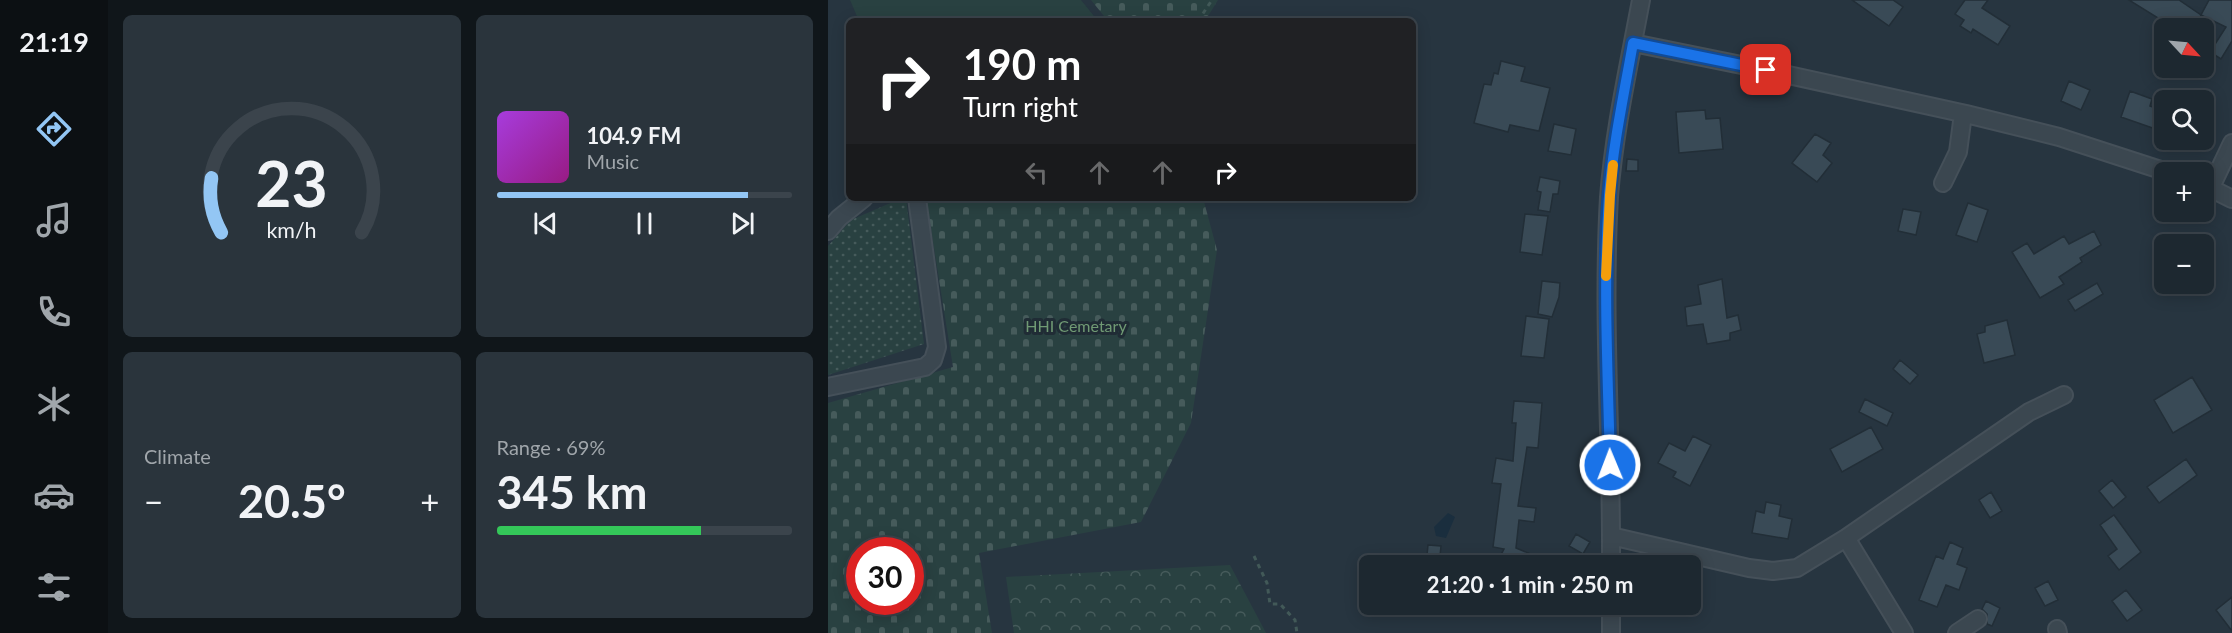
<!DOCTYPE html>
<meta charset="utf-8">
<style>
:root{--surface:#1d2830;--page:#2a343c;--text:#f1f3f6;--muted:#a0a6ab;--line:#3b444c;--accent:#93c6f4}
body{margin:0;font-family:Lato,sans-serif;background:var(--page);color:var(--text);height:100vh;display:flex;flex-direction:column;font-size:22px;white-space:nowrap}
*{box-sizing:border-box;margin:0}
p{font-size:20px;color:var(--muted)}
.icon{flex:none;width:33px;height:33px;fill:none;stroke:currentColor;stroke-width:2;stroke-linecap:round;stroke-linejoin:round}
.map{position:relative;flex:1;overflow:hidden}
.sheet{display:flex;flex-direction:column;gap:15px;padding:15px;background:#10161a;width:720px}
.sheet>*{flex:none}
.hud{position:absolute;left:18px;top:18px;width:570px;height:183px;border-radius:9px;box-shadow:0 3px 15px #0003,0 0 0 2px var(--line);background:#202124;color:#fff;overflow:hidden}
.needle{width:39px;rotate:116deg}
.buttons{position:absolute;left:1326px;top:18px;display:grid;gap:12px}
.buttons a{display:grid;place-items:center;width:60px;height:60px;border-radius:9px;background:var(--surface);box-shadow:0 3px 15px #0003,0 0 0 2px var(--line);font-size:30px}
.speed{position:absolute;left:18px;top:537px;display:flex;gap:12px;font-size:30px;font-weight:700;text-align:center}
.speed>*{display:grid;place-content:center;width:78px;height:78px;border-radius:50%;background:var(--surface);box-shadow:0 3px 15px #0003,0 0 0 2px var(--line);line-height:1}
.speed .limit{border:9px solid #d22;background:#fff;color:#111}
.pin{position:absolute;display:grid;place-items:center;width:51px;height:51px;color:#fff;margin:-26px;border-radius:12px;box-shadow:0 3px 9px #0006}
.me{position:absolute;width:66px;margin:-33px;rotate:359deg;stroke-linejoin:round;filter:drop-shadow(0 0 4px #0008)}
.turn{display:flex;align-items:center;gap:21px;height:126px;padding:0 18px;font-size:27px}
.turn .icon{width:78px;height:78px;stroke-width:2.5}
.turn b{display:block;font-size:42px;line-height:51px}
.lanes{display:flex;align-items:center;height:57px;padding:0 18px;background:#0003;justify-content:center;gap:30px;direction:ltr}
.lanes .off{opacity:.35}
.big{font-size:45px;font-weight:700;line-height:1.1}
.sheet .card{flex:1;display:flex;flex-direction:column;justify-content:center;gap:9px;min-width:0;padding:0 21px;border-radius:9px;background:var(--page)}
.sheet .dial{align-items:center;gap:0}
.dial svg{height:156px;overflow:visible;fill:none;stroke:var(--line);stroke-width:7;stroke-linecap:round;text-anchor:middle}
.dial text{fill:var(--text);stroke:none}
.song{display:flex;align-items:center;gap:18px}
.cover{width:72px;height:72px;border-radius:9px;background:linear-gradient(135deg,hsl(280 70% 55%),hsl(310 70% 35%))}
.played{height:6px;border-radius:3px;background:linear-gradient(90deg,var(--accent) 85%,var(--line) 85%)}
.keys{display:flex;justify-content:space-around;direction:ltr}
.heat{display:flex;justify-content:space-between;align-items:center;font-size:33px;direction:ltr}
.charge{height:9px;border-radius:4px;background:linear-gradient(90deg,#34c759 69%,var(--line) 0)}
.sheet .tiles{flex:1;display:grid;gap:15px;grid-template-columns:repeat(2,1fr)}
.trip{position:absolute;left:531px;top:555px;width:342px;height:60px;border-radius:9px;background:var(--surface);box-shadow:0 3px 15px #0003,0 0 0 2px var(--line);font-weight:700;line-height:60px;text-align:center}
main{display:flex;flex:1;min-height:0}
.dock{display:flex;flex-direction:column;width:108px;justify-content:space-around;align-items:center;background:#0c1013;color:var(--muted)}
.dock .icon{width:42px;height:42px}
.dock .active{color:var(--accent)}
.dock b{font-size:27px;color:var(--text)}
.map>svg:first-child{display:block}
</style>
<main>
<nav class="dock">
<b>21:19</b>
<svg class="icon active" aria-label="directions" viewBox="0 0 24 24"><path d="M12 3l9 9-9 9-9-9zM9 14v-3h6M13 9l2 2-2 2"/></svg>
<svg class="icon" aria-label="music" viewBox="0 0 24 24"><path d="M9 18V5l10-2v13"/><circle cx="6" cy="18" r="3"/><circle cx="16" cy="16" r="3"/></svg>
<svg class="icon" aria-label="phone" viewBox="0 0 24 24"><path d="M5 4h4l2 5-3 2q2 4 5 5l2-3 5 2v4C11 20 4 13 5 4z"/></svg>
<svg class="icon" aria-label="climate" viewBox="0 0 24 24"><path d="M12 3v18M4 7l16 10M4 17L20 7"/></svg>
<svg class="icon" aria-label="car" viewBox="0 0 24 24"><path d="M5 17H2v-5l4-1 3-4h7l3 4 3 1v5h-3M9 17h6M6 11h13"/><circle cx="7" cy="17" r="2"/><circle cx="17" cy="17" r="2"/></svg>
<svg class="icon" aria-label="filters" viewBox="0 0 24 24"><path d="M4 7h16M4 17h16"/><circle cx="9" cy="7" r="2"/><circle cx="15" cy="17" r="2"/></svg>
</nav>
<section class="sheet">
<div class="tiles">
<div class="card dial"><svg viewBox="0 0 100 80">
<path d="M14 69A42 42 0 1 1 86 69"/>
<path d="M14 69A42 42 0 0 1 9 41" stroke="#93c6f4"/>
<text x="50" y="56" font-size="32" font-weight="700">23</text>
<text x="50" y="72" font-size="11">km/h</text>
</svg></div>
<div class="card">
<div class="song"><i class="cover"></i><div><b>104.9 FM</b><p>Music</p></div></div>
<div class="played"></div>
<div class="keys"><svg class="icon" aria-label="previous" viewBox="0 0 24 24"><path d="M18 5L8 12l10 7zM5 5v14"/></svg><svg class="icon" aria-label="pause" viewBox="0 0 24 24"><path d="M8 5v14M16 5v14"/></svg><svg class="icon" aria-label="next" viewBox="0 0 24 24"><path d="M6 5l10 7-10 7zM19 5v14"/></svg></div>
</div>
<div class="card"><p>Climate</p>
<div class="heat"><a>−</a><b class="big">20.5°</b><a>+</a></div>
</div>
<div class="card"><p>Range · 69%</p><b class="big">345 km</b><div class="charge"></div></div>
</div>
</section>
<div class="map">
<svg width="1404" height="633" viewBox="0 0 1404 633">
<defs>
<pattern id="forest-crowns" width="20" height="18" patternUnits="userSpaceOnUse" patternTransform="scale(1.5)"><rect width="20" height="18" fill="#294141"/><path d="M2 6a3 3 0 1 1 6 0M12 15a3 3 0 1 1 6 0" fill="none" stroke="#465b5b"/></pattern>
<pattern id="cemetery-stones" width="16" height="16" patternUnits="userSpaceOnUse" patternTransform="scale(1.5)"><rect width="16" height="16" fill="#294141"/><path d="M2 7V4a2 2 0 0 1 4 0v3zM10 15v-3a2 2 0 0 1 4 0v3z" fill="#465b5b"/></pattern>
<pattern id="park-dots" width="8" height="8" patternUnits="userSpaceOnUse" patternTransform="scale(1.5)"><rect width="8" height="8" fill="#294141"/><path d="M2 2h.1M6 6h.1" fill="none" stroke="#465b5b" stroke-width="1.8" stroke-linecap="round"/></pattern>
</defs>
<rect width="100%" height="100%" fill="#273540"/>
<path fill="url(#forest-crowns)" d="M 402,565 L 438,633 L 186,633 L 178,577 Z"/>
<path fill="url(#cemetery-stones)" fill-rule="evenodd" d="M 263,0 L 390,0 L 377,21 L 280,21 Z
M 98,198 L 375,198 L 389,250 L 363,423 L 313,522 L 151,553 L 164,633 L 0,633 L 0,403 L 125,367 ZM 32,550 L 82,550 L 82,602 L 32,602 Z"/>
<path fill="url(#park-dots)" d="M 74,198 L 78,198 L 96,344 L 0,375 L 0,246 L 23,220 Z"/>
<path fill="#294141" d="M 22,0 L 253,0 L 270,21 L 31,21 Z"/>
<path fill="#1a2e3e" d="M 620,513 L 627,517 L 618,538 L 608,536 L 606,527 Z"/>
<path fill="#394a56" stroke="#222e37" stroke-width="1.5" d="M 1024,0 L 1065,0 L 1075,7 L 1061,26 Z
M 1137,0 L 1160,0 L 1154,8 L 1182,26 L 1170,45 L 1145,29 L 1143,33 L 1132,26 L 1136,20 L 1127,14 Z
M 1301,0 L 1351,0 L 1373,15 L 1366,28 L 1346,28 Z
M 1381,0 L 1404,0 L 1404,41 L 1393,59 L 1382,52 L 1398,27 L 1373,15 Z
M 673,61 L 697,67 L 693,81 L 722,88 L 711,131 L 682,125 L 680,132 L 646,123 L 656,84 L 663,85 L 666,73 L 670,74 Z
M 1241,81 L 1262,90 L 1253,110 L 1233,101 Z
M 1302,91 L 1324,99 L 1322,106 L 1336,111 L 1336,132 L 1293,117 Z
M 877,110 L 878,119 L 892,118 L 895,149 L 851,153 L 848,112 Z
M 726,124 L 748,129 L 743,155 L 720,151 Z
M 987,134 L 1003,143 L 995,155 L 1004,163 L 989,182 L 964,163 Z
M 799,159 L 810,160 L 810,171 L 798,171 Z
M 712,177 L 732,181 L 730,194 L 725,194 L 722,212 L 710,210 L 713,192 L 709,191 Z
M 1140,203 L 1160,210 L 1149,242 L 1128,235 Z
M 1075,209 L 1093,212 L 1088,235 L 1070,231 Z
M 697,214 L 720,216 L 714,255 L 692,252 Z
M 1266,231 L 1273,245 L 1252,258 L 1254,262 L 1231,277 L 1236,284 L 1212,298 L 1184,252 L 1199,243 L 1206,254 L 1236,236 L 1241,244 Z
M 894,279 L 899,318 L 910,315 L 913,330 L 902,333 L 902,340 L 879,344 L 875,324 L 859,326 L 857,307 L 873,304 L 870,285 Z
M 714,281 L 732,283 L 731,297 L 724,317 L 710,314 Z
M 1269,283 L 1275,294 L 1247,311 L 1240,300 Z
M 698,316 L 721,319 L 716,358 L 693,356 Z
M 1179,320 L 1187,355 L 1156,363 L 1149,334 L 1157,332 L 1157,326 Z
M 1072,360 L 1090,375 L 1082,384 L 1065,369 Z
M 1364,377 L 1384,410 L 1345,433 L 1326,400 Z
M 1037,399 L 1065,413 L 1059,426 L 1031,412 Z
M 686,401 L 714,403 L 710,448 L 699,447 L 690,506 L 708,508 L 706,522 L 691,520 L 688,548 L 732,566 L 667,566 L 676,549 L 665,547 L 673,484 L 664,483 L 668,458 L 685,461 L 688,423 L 684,423 Z
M 1043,427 L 1055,449 L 1014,472 L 1002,449 Z
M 865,436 L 883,445 L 862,486 L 845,477 L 848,472 L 830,463 L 841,443 L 857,451 Z
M 1358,459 L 1369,475 L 1331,503 L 1319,487 Z
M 1284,480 L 1298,497 L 1285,508 L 1271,491 Z
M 1163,492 L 1174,511 L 1162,518 L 1151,500 Z
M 938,502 L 953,505 L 951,516 L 964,519 L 960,539 L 924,533 L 928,511 L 936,513 Z
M 1286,515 L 1313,552 L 1291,570 L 1280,556 L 1289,549 L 1272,525 Z
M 748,534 L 762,542 L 755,554 L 741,546 Z
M 1122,542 L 1135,548 L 1129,564 L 1139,568 L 1131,590 L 1118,585 L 1109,607 L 1091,600 L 1108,556 L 1115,559 Z
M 600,545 L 613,546 L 611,566 L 598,566 Z
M 1220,581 L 1230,600 L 1217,606 L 1207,588 Z
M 1298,590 L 1314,610 L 1299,621 L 1284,601 Z
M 1404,597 L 1404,631 L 1388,610 Z
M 1158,601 L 1172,608 L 1164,626 L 1159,624 L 1159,614 L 1154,609 Z"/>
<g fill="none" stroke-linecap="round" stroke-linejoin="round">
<g stroke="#455059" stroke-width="20">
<path id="minor" d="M 805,43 L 938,70 L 1138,114 L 1231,137 L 1339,172
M 1115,183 L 1130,152 L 1135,114
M 1376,185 L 1404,199
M 1383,187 L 1404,143
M 0,231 L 11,218 L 36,198
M 0,387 L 97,367 L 105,360 L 109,347 L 89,198
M 783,536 L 921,568 L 945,571 L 969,568 L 1018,538 L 1201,412 L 1236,395
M 1018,538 L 1076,633
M 783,566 C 784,443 774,320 781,197 C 786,131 801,65 813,0
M 1229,629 L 1230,633
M 783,633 L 783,604
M 1129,633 L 1150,619"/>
</g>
<path stroke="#425958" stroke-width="3" stroke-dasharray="4.5 4.5" stroke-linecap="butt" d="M 370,21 L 384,0
M 426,556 L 439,583 L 442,604 L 452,604 L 467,620 L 469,633"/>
<use href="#minor" stroke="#3b4750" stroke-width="16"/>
</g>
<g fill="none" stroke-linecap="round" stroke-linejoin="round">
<g stroke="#114b97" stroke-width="15">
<path id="route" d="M 782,465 C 780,376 775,286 781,196 C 785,145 796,94 805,43 L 938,70"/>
</g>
<use href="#route" stroke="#1a73e8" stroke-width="10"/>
<path stroke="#f59e0b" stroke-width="10" d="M 778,276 L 782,195 L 785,165"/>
</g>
<g text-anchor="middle" stroke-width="6" stroke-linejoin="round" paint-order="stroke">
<g font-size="16" fill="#709a74" stroke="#202c35">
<text x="248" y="332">HHI Cemetary</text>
</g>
</g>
</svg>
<div class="buttons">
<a><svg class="needle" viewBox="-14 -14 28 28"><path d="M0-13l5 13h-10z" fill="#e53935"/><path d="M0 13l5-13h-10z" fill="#a0a6ab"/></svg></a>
<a><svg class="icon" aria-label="search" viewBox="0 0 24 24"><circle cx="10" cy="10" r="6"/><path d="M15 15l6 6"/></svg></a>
<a>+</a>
<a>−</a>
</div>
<div class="speed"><div class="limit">30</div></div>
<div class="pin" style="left:938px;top:70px;background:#d93025"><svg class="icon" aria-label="arrive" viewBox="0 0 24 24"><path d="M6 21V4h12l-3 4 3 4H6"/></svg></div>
<svg class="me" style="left:782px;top:465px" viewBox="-20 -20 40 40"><circle r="17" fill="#1a73e8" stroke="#fff" stroke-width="3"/><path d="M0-11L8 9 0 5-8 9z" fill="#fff"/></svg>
<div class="trip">21:20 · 1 min · 250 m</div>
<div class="hud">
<div class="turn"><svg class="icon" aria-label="right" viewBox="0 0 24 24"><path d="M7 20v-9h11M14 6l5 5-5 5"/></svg><div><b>190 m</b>Turn right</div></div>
<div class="lanes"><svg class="icon off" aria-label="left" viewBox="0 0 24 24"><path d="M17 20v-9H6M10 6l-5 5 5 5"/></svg><svg class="icon off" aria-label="ahead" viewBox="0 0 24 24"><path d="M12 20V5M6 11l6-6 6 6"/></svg><svg class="icon off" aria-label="ahead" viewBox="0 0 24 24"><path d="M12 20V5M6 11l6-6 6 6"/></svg><svg class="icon" aria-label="right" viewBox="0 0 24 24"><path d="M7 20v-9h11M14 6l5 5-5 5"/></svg></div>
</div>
</div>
</main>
